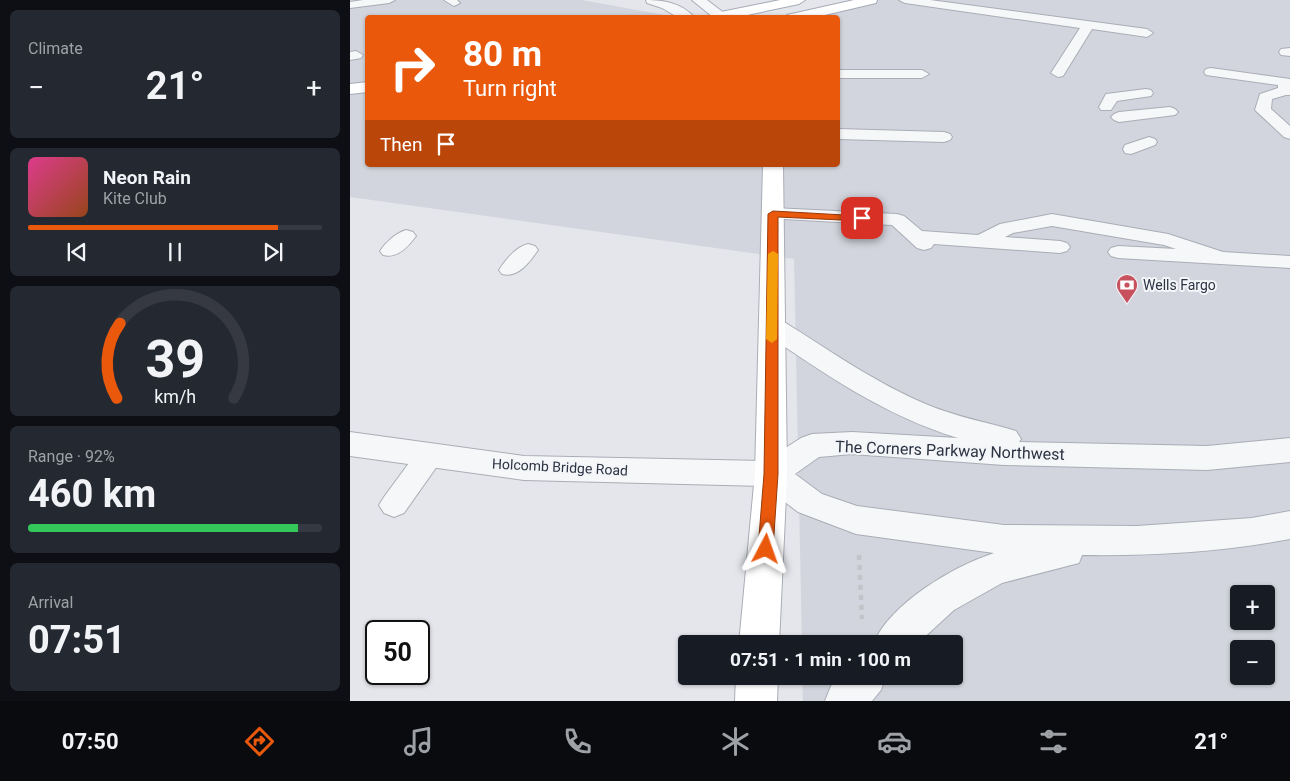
<!DOCTYPE html>
<meta charset="utf-8">
<style>
:root{--surface:#171b24;--page:#242831;--text:#f1f3f6;--muted:#9ea1a6;--line:#363941;--accent:#ea580c}
body{margin:0;font-family:Roboto,sans-serif;background:var(--page);color:var(--text);height:100vh;display:flex;flex-direction:column;font-size:19px;white-space:nowrap}
*{box-sizing:border-box;margin:0}
p{font-size:16px;color:var(--muted)}
.icon{flex:none;width:28px;height:28px;fill:none;stroke:currentColor;stroke-width:2;stroke-linecap:round;stroke-linejoin:round}
.map{position:relative;flex:1;overflow:hidden}
.panel{display:flex;flex-direction:column;gap:10px;padding:10px;background:#0d0f14;width:350px}
.panel>*{flex:none}
.guide{position:absolute;left:15px;top:15px;width:475px;height:152px;border-radius:5px;box-shadow:0 1px 4px #0004;background:#ea580c;color:#fff;overflow:hidden}
.tools{position:absolute;left:880px;top:585px;display:grid;gap:10px}
.tools a{display:grid;place-items:center;width:45px;height:45px;border-radius:5px;background:var(--surface);box-shadow:0 1px 4px #0004;font-size:25px}
.speed{position:absolute;left:15px;top:620px;display:flex;gap:10px;font-size:25px;font-weight:700;text-align:center}
.speed>*{display:grid;place-content:center;width:65px;height:65px;border-radius:50%;background:var(--surface);box-shadow:0 1px 4px #0004;line-height:1}
.speed .limit{border:2px solid #111;border-radius:8px;background:#fff;color:#111}
.pin{position:absolute;display:grid;place-items:center;width:42px;height:42px;color:#fff;margin:-21px;border-radius:10px;box-shadow:0 2px 8px #0006}
.me{position:absolute;width:55px;margin:-28px;rotate:4deg;stroke-linejoin:round;filter:drop-shadow(0 0 4px #0008)}
.turn{display:flex;align-items:center;gap:18px;height:105px;padding:0 15px;font-size:22px}
.turn .icon{width:65px;height:65px;stroke-width:2.5}
.turn b{display:block;font-size:35px;line-height:42px}
.then{display:flex;align-items:center;height:48px;padding:0 15px;background:#0003;gap:10px;font-size:19px}
.big{font-size:38px;font-weight:700;line-height:1.1}
.panel .widget{flex:1;display:flex;flex-direction:column;justify-content:center;gap:8px;min-width:0;padding:0 18px;border-radius:8px;background:var(--page)}
.panel .dial{align-items:center;gap:0}
.dial svg{height:130px;overflow:visible;fill:none;stroke:var(--line);stroke-width:7;stroke-linecap:round;text-anchor:middle}
.dial text{fill:var(--text);stroke:none}
.song{display:flex;align-items:center;gap:15px}
.cover{width:60px;height:60px;border-radius:8px;background:linear-gradient(135deg,hsl(330 70% 55%),hsl(20 70% 35%))}
.played{height:5px;border-radius:2px;background:linear-gradient(90deg,var(--accent) 85%,var(--line) 85%)}
.keys{display:flex;justify-content:space-around;direction:ltr}
.heat{display:flex;justify-content:space-between;align-items:center;font-size:28px;direction:ltr}
.charge{height:8px;border-radius:4px;background:linear-gradient(90deg,#34c759 92%,var(--line) 0)}
.trip{position:absolute;left:328px;top:635px;width:285px;height:50px;border-radius:5px;background:var(--surface);box-shadow:0 1px 4px #0004;font-weight:700;line-height:50px;text-align:center}
.menu{display:flex;height:80px;justify-content:space-around;align-items:center;background:#090b0e;color:var(--muted)}
.menu .icon{width:35px;height:35px}
.menu .selected{color:var(--accent)}
.menu b{font-size:22px;color:var(--text)}
main{display:flex;flex:1;min-height:0}
.map>svg:first-child{display:block}
</style>
<main>
<section class="panel">
<div class="widget"><p>Climate</p>
<div class="heat"><a>−</a><b class="big">21°</b><a>+</a></div>
</div>
<div class="widget">
<div class="song"><i class="cover"></i><div><b>Neon Rain</b><p>Kite Club</p></div></div>
<div class="played"></div>
<div class="keys"><svg class="icon" aria-label="previous" viewBox="0 0 24 24"><path d="M18 5L8 12l10 7zM5 5v14"/></svg><svg class="icon" aria-label="pause" viewBox="0 0 24 24"><path d="M8 5v14M16 5v14"/></svg><svg class="icon" aria-label="next" viewBox="0 0 24 24"><path d="M6 5l10 7-10 7zM19 5v14"/></svg></div>
</div>
<div class="widget dial"><svg viewBox="0 0 100 80">
<path d="M14 69A42 42 0 1 1 86 69"/>
<path d="M14 69A42 42 0 0 1 16 23" stroke="#ea580c"/>
<text x="50" y="56" font-size="32" font-weight="700">39</text>
<text x="50" y="72" font-size="11">km/h</text>
</svg></div>
<div class="widget"><p>Range · 92%</p><b class="big">460 km</b><div class="charge"></div></div>
<div class="widget"><p>Arrival</p><b class="big">07:51</b></div>
</section>
<div class="map">
<svg width="940" height="701" viewBox="0 0 940 701">
<rect width="100%" height="100%" fill="#e4e6eb"/>
<path fill="#d2d5dd" fill-rule="evenodd" d="M 0,0 L 232,0 L 325,17 L 18,18 L 18,165 L 488,165 L 488,18 L 435,17 L 444,13 L 509,0 L 940,0 L 940,701 L 453,701 L 452,676 L 604,676 L 604,644 L 452,644 L 444,259 L 0,197 ZM 889,594 L 916,594 L 916,621 L 889,621 ZM 889,649 L 916,649 L 916,676 L 889,676 Z"/>
<g fill="none" stroke-linecap="round" stroke-linejoin="round">
<g stroke="#a9adb5" stroke-width="2">
<path id="service" d="M 13,0 L 45,0 L 39,3 L 0,8 L 0,2 Z
M 94,0 L 107,0 L 110,3 L 104,6 Z
M 549,0 L 580,0 L 797,29 L 803,33 L 797,37 L 742,29 L 713,76 L 708,77 L 701,73 L 730,28 L 555,3 Z
M 940,48 L 940,56 L 931,55 L 929,52 L 931,49 Z
M 6,51 L 13,55 L 11,58 L 0,60 L 0,52 Z
M 861,68 L 940,79 L 940,95 L 936,95 L 922,99 L 921,109 L 940,126 L 940,139 L 934,137 L 905,110 L 910,94 L 928,88 L 928,85 L 856,75 L 854,72 L 856,69 Z
M 488,70 L 572,70 L 579,74 L 572,78 L 488,78 Z
M 796,89 L 801,90 L 803,93 L 801,96 L 767,101 L 761,110 L 751,110 L 749,107 L 756,94 Z
M 820,107 L 825,109 L 828,112 L 825,115 L 769,122 L 764,120 L 761,117 L 764,114 L 769,112 Z
M 488,129 L 594,132 L 600,134 L 602,137 L 600,140 L 594,142 L 488,139 Z
M 799,137 L 805,139 L 807,142 L 805,145 L 781,154 L 775,153 L 773,149 L 775,145 Z
M 423,208 L 547,214 L 554,216 L 572,231 L 628,235 L 650,224 L 702,214 L 818,234 L 873,252 L 940,256 L 940,268 L 768,258 L 761,256 L 758,252 L 761,248 L 768,246 L 826,249 L 814,245 L 702,226 L 663,233 L 655,237 L 710,241 L 717,243 L 720,247 L 717,251 L 710,253 L 584,244 L 581,248 L 574,250 L 567,248 L 542,225 L 416,218 L 414,214 L 416,210 Z
M 56,230 L 63,232 L 66,236 C 58,247 47,259 33,255 L 30,251 C 36,242 46,233 56,230 Z
M 178,244 L 185,246 L 188,250 C 179,263 168,278 152,274 L 149,270 C 155,260 166,247 178,244 Z
M 80,445 L 90,448 L 94,455 L 90,462 L 54,513 L 44,517 L 34,513 L 29,505 L 34,497 L 70,448 Z"/>
</g>
<g stroke="#a9adb5" stroke-width="2">
<path id="minor" d="M 296,0 C 314,0 332,3 345,18 L 329,18 L 312,8 L 297,3 Z
M 342,0 L 357,0 L 378,16 L 364,18 Z
M 422,318 L 431,320 C 479,350 525,383 578,405 C 607,417 636,422 666,431 L 671,439 L 669,442 L 857,446 L 940,438 L 940,462 L 857,470 L 654,465 L 502,454 L 469,457 L 445,474 L 472,494 L 507,506 L 654,525 L 787,526 L 902,518 L 940,511 L 940,539 C 872,552 802,556 732,555 L 729,563 L 652,583 L 604,610 L 567,644 L 523,644 C 541,603 602,567 644,553 L 506,534 L 448,512 L 414,486 L 174,480 L 0,456 L 0,432 L 174,456 L 415,461 L 451,438 L 462,434 L 502,432 L 608,438 C 535,416 475,374 413,332 L 409,326 L 413,320 Z
M 490,676 L 536,676 L 531,690 L 522,701 L 475,701 L 481,686 Z"/>
</g>
<g stroke="#a9adb5" stroke-width="2">
<path id="secondary" d="M 413,165 L 433,165 L 437,474 L 429,644 L 389,644 L 405,474 Z
M 386,676 L 428,676 L 427,701 L 385,701 Z"/>
</g>
<g stroke="#a4aab6" stroke-width="2">
<path id="primary" d="M 430,0 L 455,0 L 449,4 L 383,18 L 355,18 L 361,14 Z
M 504,0 L 527,0 L 526,3 L 462,18 L 436,18 L 437,15 Z
M 18,82 L 18,92 L 0,94 L 0,84 Z"/>
</g>
<path stroke="#c1c4c9" stroke-width="4.5" stroke-dasharray="5 5" stroke-linecap="butt" d="M 509,555 L 512,619"/>
<use href="#service" fill="#f6f7f9" fill-rule="evenodd"/>
<use href="#minor" fill="#f6f7f9" fill-rule="evenodd"/>
<use href="#secondary" fill="#fff" fill-rule="evenodd"/>
<use href="#primary" fill="#fff" fill-rule="evenodd"/>
</g>
<path fill="#ea580c" stroke="#983908" d="M 423,211 L 512,216 L 517,218 L 512,221 L 428,217 L 428,474 L 423,549 L 421,554 L 416,556 L 411,554 L 408,549 L 414,474 L 418,214 Z"/>
<path fill="#f59e0b" d="M 423,251 L 428,254 L 427,339 L 422,343 L 416,339 L 418,254 Z"/>
<defs>
<g id="bank-pin" transform="scale(1.125)"><path d="M0 17L-7.5 6A9.5 9.5 0 1 1 7.5 6Z" fill="#c7515d" stroke="#f3f5f8"/><path d="M-6-4H6V4H-6ZM0-2.3a2.3 2.3 0 1 0 0 4.6a2.3 2.3 0 1 0 0-4.6Z" fill="#fff"/></g>
</defs>
<g fill-rule="evenodd">
<use href="#bank-pin" x="777" y="285"/>
</g>
<g text-anchor="middle" stroke-width="4" stroke-linejoin="round" paint-order="stroke">
<g font-size="14" fill="#2c3342" stroke="#f3f5f8" text-anchor="start">
<text x="793" y="290">Wells Fargo</text>
</g>
<g font-size="14" fill="#2c3342" stroke="#f3f5f8">
<text transform="translate(210 467) rotate(3)" y="5">Holcomb Bridge Road</text>
</g>
<g font-size="16" fill="#2c3342" stroke="#f3f5f8">
<text transform="translate(600 450) rotate(2)" y="6">The Corners Parkway Northwest</text>
</g>
</g>
</svg>
<div class="tools">
<a>+</a>
<a>−</a>
</div>
<div class="speed"><div class="limit">50</div></div>
<div class="pin" style="left:512px;top:218px;background:#d93025"><svg class="icon" aria-label="arrive" viewBox="0 0 24 24"><path d="M6 21V4h12l-3 4 3 4H6"/></svg></div>
<svg class="me" style="left:416px;top:549px" viewBox="-20 -20 40 40"><path d="M0-17L14 15 0 8-14 15z" fill="#ea580c" stroke="#fff" stroke-width="4"/></svg>
<div class="trip">07:51 · 1 min · 100 m</div>
<div class="guide">
<div class="turn"><svg class="icon" aria-label="right" viewBox="0 0 24 24"><path d="M7 20v-9h11M14 6l5 5-5 5"/></svg><div><b>80 m</b>Turn right</div></div>
<div class="then">Then<svg class="icon" aria-label="arrive" viewBox="0 0 24 24"><path d="M6 21V4h12l-3 4 3 4H6"/></svg></div>
</div>
</div>
</main>
<nav class="menu">
<b>07:50</b>
<svg class="icon selected" aria-label="directions" viewBox="0 0 24 24"><path d="M12 3l9 9-9 9-9-9zM9 14v-3h6M13 9l2 2-2 2"/></svg>
<svg class="icon" aria-label="music" viewBox="0 0 24 24"><path d="M9 18V5l10-2v13"/><circle cx="6" cy="18" r="3"/><circle cx="16" cy="16" r="3"/></svg>
<svg class="icon" aria-label="phone" viewBox="0 0 24 24"><path d="M5 4h4l2 5-3 2q2 4 5 5l2-3 5 2v4C11 20 4 13 5 4z"/></svg>
<svg class="icon" aria-label="climate" viewBox="0 0 24 24"><path d="M12 3v18M4 7l16 10M4 17L20 7"/></svg>
<svg class="icon" aria-label="car" viewBox="0 0 24 24"><path d="M5 17H2v-5l4-1 3-4h7l3 4 3 1v5h-3M9 17h6M6 11h13"/><circle cx="7" cy="17" r="2"/><circle cx="17" cy="17" r="2"/></svg>
<svg class="icon" aria-label="filters" viewBox="0 0 24 24"><path d="M4 7h16M4 17h16"/><circle cx="9" cy="7" r="2"/><circle cx="15" cy="17" r="2"/></svg>
<b>21°</b>
</nav>
